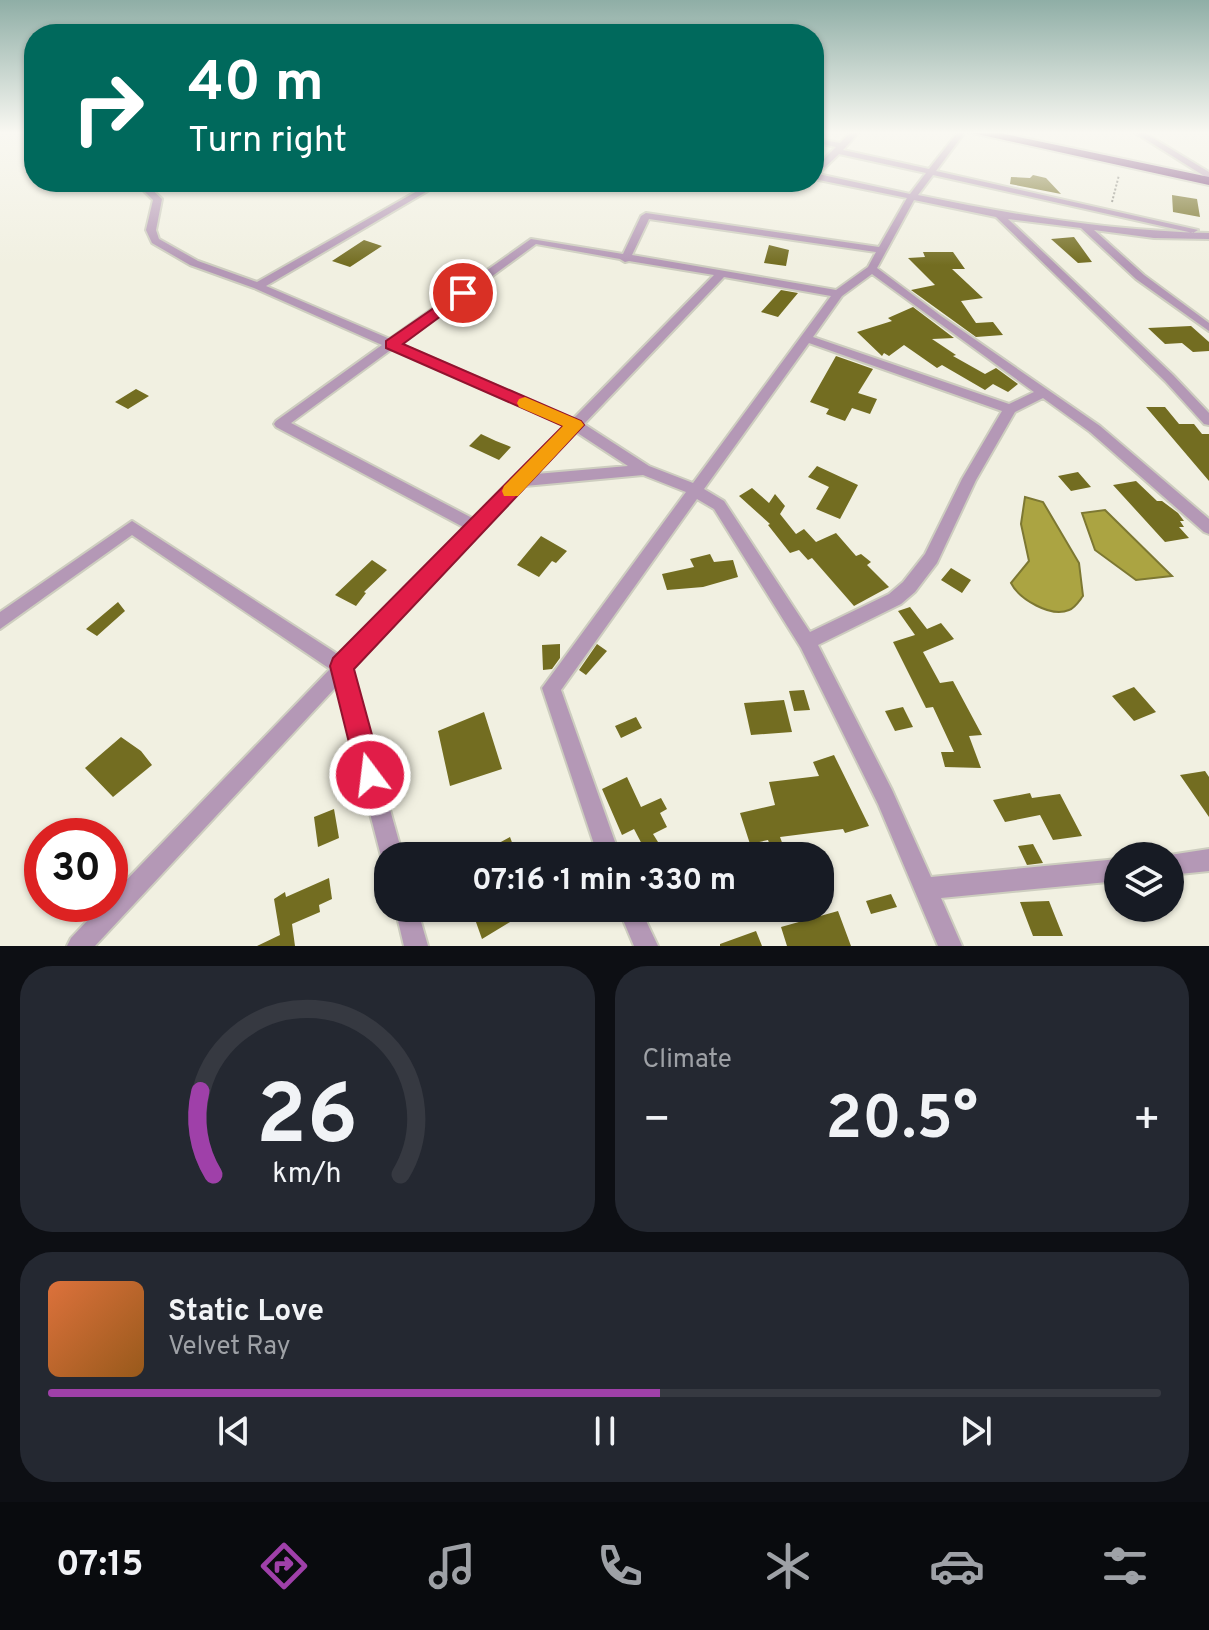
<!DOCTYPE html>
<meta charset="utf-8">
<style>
:root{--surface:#171b24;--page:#242831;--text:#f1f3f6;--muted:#9ea1a6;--line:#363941;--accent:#9f40a9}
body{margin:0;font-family:Overpass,sans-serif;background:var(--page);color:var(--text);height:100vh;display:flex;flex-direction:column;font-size:30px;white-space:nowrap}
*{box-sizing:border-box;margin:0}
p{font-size:26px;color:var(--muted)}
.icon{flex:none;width:44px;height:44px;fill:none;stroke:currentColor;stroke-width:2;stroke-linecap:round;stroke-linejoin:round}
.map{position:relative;height:946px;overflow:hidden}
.sheet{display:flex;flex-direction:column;gap:20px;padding:20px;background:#0d0f14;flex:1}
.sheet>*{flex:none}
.banner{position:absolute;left:24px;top:24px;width:800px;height:168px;border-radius:32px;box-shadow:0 2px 6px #0004;background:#00695c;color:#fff;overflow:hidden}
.tools{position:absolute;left:1104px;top:842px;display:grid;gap:16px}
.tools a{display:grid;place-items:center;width:80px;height:80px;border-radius:50%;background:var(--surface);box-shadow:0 2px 6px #0004;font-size:40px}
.speed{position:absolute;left:24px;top:818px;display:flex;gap:16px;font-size:40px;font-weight:700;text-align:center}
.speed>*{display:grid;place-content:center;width:104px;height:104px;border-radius:50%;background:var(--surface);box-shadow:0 2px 6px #0004;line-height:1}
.speed .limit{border:12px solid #d22;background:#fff;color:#111}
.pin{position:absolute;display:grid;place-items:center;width:68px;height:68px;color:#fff;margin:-34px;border:4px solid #fff;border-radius:50%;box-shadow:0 2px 8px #0007}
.me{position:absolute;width:88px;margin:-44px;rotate:345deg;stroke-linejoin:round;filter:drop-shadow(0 0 6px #0008)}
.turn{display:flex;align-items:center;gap:28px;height:168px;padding:0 32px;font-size:36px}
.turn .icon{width:104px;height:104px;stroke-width:2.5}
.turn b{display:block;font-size:56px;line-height:68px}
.big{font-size:60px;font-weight:700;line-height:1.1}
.sheet .tile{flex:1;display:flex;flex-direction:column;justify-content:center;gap:12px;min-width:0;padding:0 28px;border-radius:32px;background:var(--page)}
.sheet .dial{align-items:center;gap:0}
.dial svg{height:208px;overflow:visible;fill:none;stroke:var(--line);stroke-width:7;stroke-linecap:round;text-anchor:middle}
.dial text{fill:var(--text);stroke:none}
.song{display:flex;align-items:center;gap:24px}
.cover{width:96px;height:96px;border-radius:12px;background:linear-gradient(135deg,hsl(20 70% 55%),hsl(30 70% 35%))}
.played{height:8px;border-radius:4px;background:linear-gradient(90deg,var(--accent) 55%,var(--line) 55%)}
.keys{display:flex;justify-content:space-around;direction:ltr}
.heat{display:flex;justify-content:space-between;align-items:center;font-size:44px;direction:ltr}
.sheet .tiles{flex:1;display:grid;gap:20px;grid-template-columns:1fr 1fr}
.tile:last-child{grid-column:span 2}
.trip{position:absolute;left:374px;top:842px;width:460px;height:80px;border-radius:32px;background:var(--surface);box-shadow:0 2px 6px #0004;font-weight:700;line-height:80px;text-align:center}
.tabs{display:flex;height:128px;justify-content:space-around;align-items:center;background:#090b0e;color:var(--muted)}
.tabs .icon{width:56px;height:56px}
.tabs .current{color:var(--accent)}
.tabs b{font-size:36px;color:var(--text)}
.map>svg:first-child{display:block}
</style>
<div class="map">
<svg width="1209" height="946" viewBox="0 0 1209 946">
<rect width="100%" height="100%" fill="#f1f0e1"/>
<path fill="#aba442" stroke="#7d7832" stroke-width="2" d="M 1025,497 L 1043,502 L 1079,563 L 1083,596 C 1079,601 1075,608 1069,610 C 1051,618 1019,599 1011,583 L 1029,561 L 1021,524 Z
M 1105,510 L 1172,576 L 1136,580 L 1095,550 L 1082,513 Z"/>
<path fill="#736d21" d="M 1033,175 L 1046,178 L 1061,194 L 1010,184 L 1011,177 L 1030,178 Z
M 1172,195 L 1197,199 L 1200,217 L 1173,212 Z
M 1074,237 L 1092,262 L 1078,263 L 1051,239 Z
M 364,240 L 382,246 L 350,267 L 332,261 Z
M 769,245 L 789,250 L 786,266 L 764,263 Z
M 923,252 L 953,252 L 965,269 L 952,269 L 983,298 L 961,301 L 976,323 L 993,322 L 1003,335 L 976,337 L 911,290 L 935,285 L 908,258 L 925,257 Z
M 781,290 L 798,293 L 778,317 L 761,312 Z
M 913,307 L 954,338 L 932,339 L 956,355 L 953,356 L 985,374 L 996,368 L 1018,384 L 1008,392 L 993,384 L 985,390 L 942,365 L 937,368 L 904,345 L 889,356 L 884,353 L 882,356 L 857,332 L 892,321 L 888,318 Z
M 1191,326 L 1209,342 L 1209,351 L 1193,352 L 1182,343 L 1165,344 L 1148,328 Z
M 836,356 L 873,369 L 858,393 L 877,399 L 870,414 L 852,408 L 845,421 L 826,414 L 829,409 L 810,402 Z
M 136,389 L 149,396 L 128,409 L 115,402 Z
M 1146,407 L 1165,407 L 1179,424 L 1194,424 L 1202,434 L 1209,434 L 1209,481 Z
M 481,434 L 496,441 L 511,447 L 499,460 L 469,446 Z
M 817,466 L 858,485 L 840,519 L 816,509 L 829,487 L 808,477 Z
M 1078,472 L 1091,487 L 1071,491 L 1058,476 Z
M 1136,481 L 1157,501 L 1162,501 L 1178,513 L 1184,521 L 1180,521 L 1184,527 L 1179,527 L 1189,538 L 1165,542 L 1113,485 Z
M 752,488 L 769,503 L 775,494 L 785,506 L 780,514 L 796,534 L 804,529 L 816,542 L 836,533 L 856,556 L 861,554 L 871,562 L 867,565 L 889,587 L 854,606 L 812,558 L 808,560 L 799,550 L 790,553 L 768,525 L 770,524 L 739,496 Z
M 541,536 L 567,551 L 556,563 L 552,561 L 539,577 L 517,565 Z
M 710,554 L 714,562 L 733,560 L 738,577 L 703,587 L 667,590 L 662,574 L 694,567 L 690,559 Z
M 372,560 L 387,570 L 364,592 L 366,593 L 356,606 L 335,595 Z
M 951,568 L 971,580 L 962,593 L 941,580 Z
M 118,602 L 125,611 L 97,636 L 86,629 Z
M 910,607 L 927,629 L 941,623 L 954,639 L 923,652 L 940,683 L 953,681 L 982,735 L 969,736 L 981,768 L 945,767 L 941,752 L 954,752 L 933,707 L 926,708 L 893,642 L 915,635 L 898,611 Z
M 560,644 L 560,658 L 552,669 L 543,670 L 542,645 Z
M 597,644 L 607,651 L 586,675 L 579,670 Z
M 1134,687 L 1156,712 L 1134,721 L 1112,696 Z
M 804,690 L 810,710 L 794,711 L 789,691 Z
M 784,700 L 792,732 L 751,735 L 744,703 Z
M 903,707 L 913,727 L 895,731 L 885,711 Z
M 484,712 L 502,769 L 450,786 L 438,731 Z
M 636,717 L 642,728 L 621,738 L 615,726 Z
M 121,737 L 141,751 L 152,765 L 113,797 L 85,768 Z
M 834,755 L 869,826 L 845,833 L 843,829 L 780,837 L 787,856 L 774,856 L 768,840 L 750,844 L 740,813 L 775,805 L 769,782 L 819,776 L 813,762 Z
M 1205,771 L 1209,777 L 1209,817 L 1180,775 Z
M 627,777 L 641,807 L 661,798 L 667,809 L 660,813 L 667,827 L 653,834 L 658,842 L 645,850 L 634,829 L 622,835 L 602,789 Z
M 1030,793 L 1032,798 L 1060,794 L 1082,836 L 1053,840 L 1040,815 L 1005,822 L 993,800 Z
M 334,809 L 339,838 L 318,847 L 314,817 Z
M 510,837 L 517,856 L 475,856 Z
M 1033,844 L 1043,863 L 1027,865 L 1018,846 Z
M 329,878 L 332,899 L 319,905 L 320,912 L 292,924 L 295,946 L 257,946 L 280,935 L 274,899 L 285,892 L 286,897 Z
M 891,894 L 897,907 L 871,914 L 866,901 Z
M 1049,901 L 1063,936 L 1033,936 L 1020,902 Z
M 471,908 L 533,908 L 482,939 Z
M 838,911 L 851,946 L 787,946 L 781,927 Z
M 756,931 L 762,946 L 720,946 L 720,944 Z"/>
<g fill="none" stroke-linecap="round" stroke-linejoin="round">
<g stroke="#cdcdbf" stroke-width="4">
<path id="street" d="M 851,132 L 859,132 L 843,150 L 929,169 L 958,132 L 965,132 L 936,171 L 1198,230 L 1193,233 L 933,175 L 918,195 C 1014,215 1111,231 1209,233 L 1209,239 L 1154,238 L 1094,230 L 1144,275 L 1209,323 L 1209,331 L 1136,279 L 1081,228 L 1008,219 L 1173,375 L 1209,413 L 1209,425 L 1204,424 L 1165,381 L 996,217 L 914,200 L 877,268 L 941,316 L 1100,426 L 1209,519 L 1209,534 L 1204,532 L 1090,432 L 1043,398 L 1015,412 L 976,480 L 937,563 L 915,592 L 901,604 L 818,645 L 892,790 L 931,877 L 1118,859 L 1118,881 L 941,898 L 962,946 L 938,946 L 878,804 L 801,648 L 714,509 L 697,499 L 561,690 L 620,856 L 598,856 L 542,688 L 686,492 L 643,475 L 525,486 L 351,671 L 403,856 L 388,856 L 388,865 L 384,864 L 381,856 L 337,686 L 95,946 L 67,946 L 71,938 L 103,904 L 110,904 L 110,897 L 330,669 L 132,535 L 0,629 L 0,612 L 132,521 L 342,657 L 465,528 L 276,427 L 274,424 L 276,421 L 382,345 L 254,288 L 190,265 L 152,243 L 146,230 L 153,200 L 135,182 L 144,182 L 162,199 L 156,230 L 159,239 L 198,261 L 257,282 L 433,182 L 443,182 L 266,286 L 390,339 L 531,239 L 623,254 L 641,216 L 646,213 L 879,247 L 907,198 L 814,179 L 814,169 L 836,147 L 814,142 L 814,138 L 840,143 ZM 839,154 L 926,173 L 910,194 L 818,174 ZM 649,219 L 876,252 L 868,267 L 836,290 L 632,255 ZM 536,244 L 620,259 L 625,262 L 629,261 L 714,275 L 573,419 L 400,344 ZM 872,274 L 1034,392 L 1009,404 L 813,337 L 842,296 ZM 724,277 L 831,296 L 693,483 L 649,466 L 584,424 ZM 809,343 L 1002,411 L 962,479 L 925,554 L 903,582 L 889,594 L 810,632 L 724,501 L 704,489 ZM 392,349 L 566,426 L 474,519 L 291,423 ZM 576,432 L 628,466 L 536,474 Z
M 1134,132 L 1143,132 L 1209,172 L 1209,179 Z
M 1209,849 L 1209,871 L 1170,875 L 1170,856 L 1163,856 Z
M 395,908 L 417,908 L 428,946 L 404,946 Z
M 618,908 L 640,908 L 658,946 L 634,946 Z"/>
</g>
<g stroke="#cdcdbf" stroke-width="4">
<path id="highway" d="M 968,132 L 995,132 L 1209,177 L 1209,185 Z"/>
</g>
<path stroke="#818077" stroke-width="2" stroke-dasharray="2 2" stroke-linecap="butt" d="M 1112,202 L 1119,175"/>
<use href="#street" fill="#b498b6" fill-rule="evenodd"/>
<use href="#highway" fill="#6d3373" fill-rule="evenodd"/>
</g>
<linearGradient id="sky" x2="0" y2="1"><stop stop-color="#8faea6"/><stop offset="0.5" stop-color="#f9f8f2"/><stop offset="1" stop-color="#f9f8f2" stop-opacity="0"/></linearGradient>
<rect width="1209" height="265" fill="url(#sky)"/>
<path fill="#e11d48" stroke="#92132f" stroke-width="2" d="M 463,288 L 468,290 L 468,296 L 403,344 L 581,421 L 584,425 L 354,669 L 383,775 L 379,784 L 370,787 L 361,784 L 357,775 L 330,666 L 333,658 L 563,426 L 386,348 L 386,341 Z"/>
<path fill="#f59e0b" d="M 525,397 L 581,421 L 584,425 L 518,496 L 504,496 L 502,491 L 504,486 L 563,426 L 519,407 L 517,403 L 519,399 Z"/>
</svg>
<div class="tools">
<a><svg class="icon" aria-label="layers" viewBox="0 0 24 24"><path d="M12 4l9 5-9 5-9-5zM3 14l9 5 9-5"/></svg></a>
</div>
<div class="speed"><div class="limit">30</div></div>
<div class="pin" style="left:463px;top:293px;background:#d93025"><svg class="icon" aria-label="arrive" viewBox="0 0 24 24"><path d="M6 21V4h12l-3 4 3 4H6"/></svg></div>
<svg class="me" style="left:370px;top:775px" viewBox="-20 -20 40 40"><circle r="17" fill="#e11d48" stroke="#fff" stroke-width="3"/><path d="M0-11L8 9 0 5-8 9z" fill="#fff"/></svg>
<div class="trip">07:16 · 1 min · 330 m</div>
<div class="banner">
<div class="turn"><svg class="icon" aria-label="right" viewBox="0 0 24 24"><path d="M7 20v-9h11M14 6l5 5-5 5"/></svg><div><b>40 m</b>Turn right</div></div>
</div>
</div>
<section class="sheet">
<div class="tiles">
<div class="tile dial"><svg viewBox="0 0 100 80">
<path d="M14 69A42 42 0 1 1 86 69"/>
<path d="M14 69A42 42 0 0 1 9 37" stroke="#9f40a9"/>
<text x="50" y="56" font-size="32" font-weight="700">26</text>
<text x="50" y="72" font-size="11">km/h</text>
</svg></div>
<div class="tile"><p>Climate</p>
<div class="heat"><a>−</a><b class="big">20.5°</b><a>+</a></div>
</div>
<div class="tile">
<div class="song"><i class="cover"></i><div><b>Static Love</b><p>Velvet Ray</p></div></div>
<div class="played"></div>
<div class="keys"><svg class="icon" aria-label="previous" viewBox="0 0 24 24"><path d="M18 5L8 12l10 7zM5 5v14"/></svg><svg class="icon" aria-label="pause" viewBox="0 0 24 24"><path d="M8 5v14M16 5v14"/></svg><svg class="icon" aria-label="next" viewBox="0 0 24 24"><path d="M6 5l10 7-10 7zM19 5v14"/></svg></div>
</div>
</div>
</section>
<nav class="tabs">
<b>07:15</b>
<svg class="icon current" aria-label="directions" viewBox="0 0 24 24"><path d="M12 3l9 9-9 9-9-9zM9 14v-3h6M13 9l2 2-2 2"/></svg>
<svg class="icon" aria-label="music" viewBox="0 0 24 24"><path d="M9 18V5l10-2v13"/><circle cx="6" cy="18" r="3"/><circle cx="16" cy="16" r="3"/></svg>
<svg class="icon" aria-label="phone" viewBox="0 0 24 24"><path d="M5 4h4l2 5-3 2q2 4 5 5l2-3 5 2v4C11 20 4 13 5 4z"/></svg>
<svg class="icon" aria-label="climate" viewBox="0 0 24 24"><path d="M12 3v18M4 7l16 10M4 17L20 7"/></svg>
<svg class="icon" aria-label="car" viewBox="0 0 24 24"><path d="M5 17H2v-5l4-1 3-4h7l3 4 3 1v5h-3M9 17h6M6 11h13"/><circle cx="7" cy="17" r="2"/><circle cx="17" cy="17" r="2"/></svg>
<svg class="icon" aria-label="filters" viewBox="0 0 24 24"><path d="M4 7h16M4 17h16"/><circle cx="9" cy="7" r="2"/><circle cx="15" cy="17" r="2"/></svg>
</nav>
